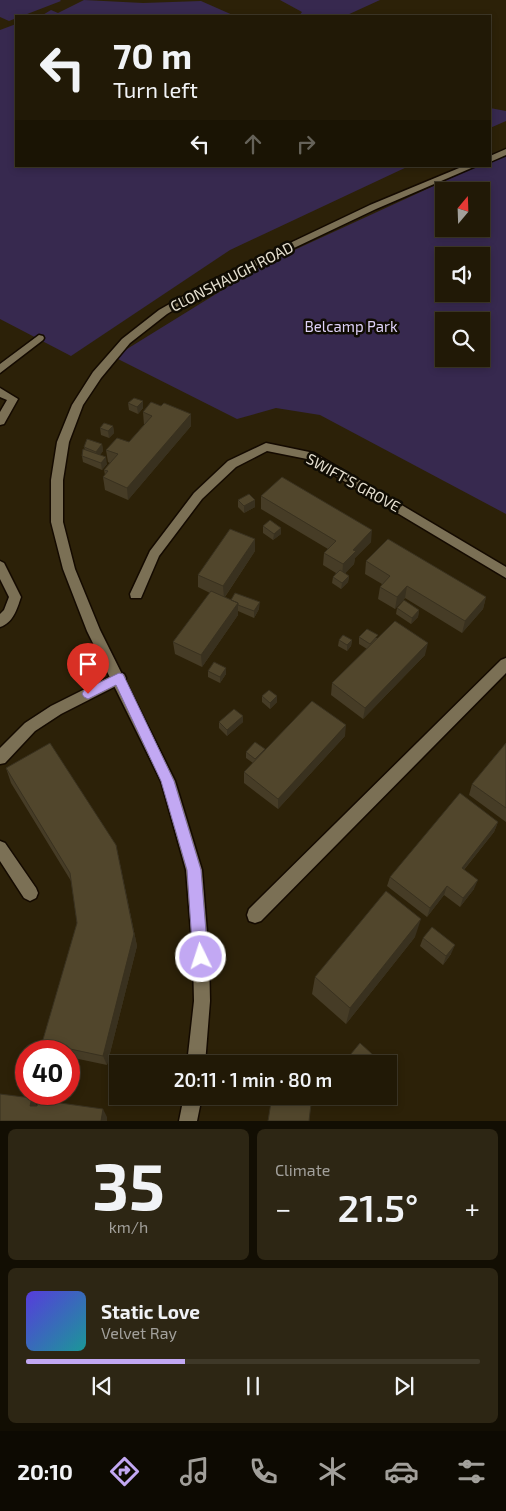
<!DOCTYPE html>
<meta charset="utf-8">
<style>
:root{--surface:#211906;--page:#2d2614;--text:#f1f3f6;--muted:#a2a09b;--line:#3e3828;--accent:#c2a8f3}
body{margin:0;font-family:"Exo 2",sans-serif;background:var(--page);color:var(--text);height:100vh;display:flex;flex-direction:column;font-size:19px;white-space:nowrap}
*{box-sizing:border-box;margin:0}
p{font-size:16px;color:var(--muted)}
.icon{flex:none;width:28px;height:28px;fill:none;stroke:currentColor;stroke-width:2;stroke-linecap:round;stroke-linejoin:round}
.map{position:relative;height:1121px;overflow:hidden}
.details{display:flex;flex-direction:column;gap:8px;padding:8px;background:#120e03;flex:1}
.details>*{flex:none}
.guide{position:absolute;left:15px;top:15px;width:476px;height:152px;border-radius:0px;box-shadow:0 2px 8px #0003,0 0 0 1px var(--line);background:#211906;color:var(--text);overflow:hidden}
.needle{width:32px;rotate:19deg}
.fabs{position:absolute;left:435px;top:182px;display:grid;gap:10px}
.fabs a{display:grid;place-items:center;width:55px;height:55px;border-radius:0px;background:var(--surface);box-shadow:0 2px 8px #0003,0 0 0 1px var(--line);font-size:25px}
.speed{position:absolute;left:15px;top:1040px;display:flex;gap:10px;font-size:25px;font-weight:700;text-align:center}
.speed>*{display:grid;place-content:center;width:65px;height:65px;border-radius:50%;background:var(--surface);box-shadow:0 2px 8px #0003,0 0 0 1px var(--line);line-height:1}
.speed .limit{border:8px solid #d22;background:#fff;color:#111}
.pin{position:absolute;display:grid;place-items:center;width:42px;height:42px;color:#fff;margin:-51px -21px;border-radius:50% 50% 50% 0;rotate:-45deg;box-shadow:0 0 5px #0007}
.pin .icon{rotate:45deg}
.me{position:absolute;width:55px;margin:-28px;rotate:356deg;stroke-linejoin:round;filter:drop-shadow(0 0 4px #0008)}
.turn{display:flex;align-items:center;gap:18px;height:105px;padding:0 15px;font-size:22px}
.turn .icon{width:65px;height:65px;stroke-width:2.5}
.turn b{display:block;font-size:35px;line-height:42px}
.lanes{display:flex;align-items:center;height:48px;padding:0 15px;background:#0003;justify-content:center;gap:25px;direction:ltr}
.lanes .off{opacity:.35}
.big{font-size:38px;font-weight:600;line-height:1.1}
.details .tile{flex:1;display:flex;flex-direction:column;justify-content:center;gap:8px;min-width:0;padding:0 18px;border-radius:8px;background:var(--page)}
.details .dial{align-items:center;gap:0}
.dial b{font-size:65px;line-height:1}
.song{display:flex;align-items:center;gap:15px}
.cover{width:60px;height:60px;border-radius:8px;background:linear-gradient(135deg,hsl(250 70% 55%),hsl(180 70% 35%))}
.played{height:5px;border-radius:2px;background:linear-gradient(90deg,var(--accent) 35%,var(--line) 35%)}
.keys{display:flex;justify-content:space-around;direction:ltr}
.heat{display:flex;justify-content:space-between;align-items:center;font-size:28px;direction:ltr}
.details .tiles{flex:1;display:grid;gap:8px;grid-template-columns:1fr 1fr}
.tile:last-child{grid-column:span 2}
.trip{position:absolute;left:109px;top:1055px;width:288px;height:50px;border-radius:0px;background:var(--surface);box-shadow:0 2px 8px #0003,0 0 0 1px var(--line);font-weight:600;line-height:50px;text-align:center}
.tabs{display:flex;height:80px;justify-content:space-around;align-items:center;background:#0d0a02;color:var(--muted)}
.tabs .icon{width:35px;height:35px}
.tabs .selected{color:var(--accent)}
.tabs b{font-size:22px;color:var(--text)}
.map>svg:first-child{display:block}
</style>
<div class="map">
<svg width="506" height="1121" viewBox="0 0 506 1121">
<rect width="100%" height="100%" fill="#2c2108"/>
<path fill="#37294f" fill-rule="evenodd" d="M 0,0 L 60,0 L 61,1 L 9,21 L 0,17 Z
M 84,0 L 143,3 L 201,1 L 235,16 L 41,16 L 51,10 L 58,13 Z
M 280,0 L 380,0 L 345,16 L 299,16 L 302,12 Z
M 16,24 L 16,166 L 409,166 L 230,250 L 71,356 L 0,319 L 0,30 Z
M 490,108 L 506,111 L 506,121 L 490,128 Z
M 506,153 L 506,514 L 320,415 L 276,408 L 237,419 L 114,357 L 266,263 L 477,166 L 490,166 L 490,160 ZM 444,191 L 481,191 L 481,229 L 444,229 ZM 444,256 L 481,256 L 481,294 L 444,294 ZM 444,321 L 481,321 L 481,359 L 444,359 Z"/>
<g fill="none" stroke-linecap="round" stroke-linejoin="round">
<g stroke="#140a00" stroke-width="3">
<path id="service" d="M 39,335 L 43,336 L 44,338 L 43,340 L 0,373 L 0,364 Z
M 0,388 L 18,399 L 4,424 L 0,425 L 0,412 L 7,400 L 0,397 Z
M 0,561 L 4,563 L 21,597 C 17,609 13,623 0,627 L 0,614 L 4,610 L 9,597 L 0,579 Z
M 119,672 L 124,674 L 126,678 L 124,682 L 61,714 L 35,731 L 5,763 L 0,764 L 0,748 L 25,723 L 51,706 Z
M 0,841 L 5,843 L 36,888 L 38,893 L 36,898 L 30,901 L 24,898 L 0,861 Z"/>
</g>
<g stroke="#140a00" stroke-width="3">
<path id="minor" d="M 266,443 L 314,453 L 506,567 L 506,578 L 307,459 L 267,451 L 236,467 L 202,499 L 159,556 L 141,598 L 131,598 L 130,594 L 150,551 L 194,493 L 228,461 Z
M 506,658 L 506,673 L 261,921 L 255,923 L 249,921 L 247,915 L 249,909 L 501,660 Z"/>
</g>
<g stroke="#140a00" stroke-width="3">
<path id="tertiary" d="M 506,149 L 506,155 L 490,162 L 490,156 Z
M 464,166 L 476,166 L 376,209 L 214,286 L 167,314 L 130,343 L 101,378 L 83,405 L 69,442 L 63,480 L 63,522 L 75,569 L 100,630 L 175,781 L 202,870 L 209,957 L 210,1001 L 205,1064 L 187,1064 L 194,1001 L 193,957 L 186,870 L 161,781 L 87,631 L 63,569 L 51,522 L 51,480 L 57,442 L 72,405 L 93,372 L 122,339 L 159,310 L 208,282 L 370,205 Z
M 184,1096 L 202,1096 L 197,1121 L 179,1121 Z"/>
</g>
<use href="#service" fill="#7b7055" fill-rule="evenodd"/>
<use href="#minor" fill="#7b7055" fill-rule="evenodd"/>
<use href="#tertiary" fill="#7b7055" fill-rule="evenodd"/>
</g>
<path fill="#463c26" d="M 128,403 L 143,408 L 138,414 L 129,410 Z
M 143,412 L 191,426 L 128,500 L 105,490 L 103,477 L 105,475 L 104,470 L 110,463 L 108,462 L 106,450 L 129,442 L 144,425 Z
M 113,426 L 114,433 L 109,438 L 101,435 L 100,428 Z
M 102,444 L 103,451 L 100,455 L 107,464 L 102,470 L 83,462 L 82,456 L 85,450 L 84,447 Z
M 261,496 L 371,542 L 355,558 L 354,564 L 345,573 L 349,576 L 348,582 L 341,589 L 332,583 L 333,577 L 336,573 L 323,565 L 324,553 L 328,549 L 261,509 Z
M 238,500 L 255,507 L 244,513 L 238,507 Z
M 263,526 L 281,534 L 273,540 L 263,533 Z
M 255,539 L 255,551 L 225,597 L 231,600 L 259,609 L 254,618 L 238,611 L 238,615 L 202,667 L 175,654 L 173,642 L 210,593 L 198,587 L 198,575 Z
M 366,561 L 486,597 L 483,609 L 462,633 L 405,598 L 395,609 L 378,599 L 380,587 L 382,584 L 365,574 Z
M 397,608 L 419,610 L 418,617 L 411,624 L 396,614 Z
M 359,637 L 377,638 L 425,655 L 363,719 L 331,695 L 332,683 L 367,649 L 359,644 Z
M 339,640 L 352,640 L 351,646 L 347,651 L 338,646 Z
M 208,671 L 226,674 L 220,683 L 208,677 Z
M 262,696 L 277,702 L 270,709 L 262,702 Z
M 219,722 L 243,722 L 227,736 L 219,728 Z
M 345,736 L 278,809 L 244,783 L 244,772 L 253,763 L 246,758 L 246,752 L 265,751 Z
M 506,743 L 506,822 L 469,795 L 472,784 Z
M 6,768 L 116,845 L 137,946 L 107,1065 L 69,1057 L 69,1051 L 47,1051 L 42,1043 L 77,923 L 71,881 L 11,783 Z
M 498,822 L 494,832 L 464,870 L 474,889 L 460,907 L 444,895 L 427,917 L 387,886 L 390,877 Z
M 415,937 L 346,1024 L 312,994 L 315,977 Z
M 423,938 L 451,954 L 443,965 L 420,946 Z"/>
<path fill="#39311f" d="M 143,401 L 143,408 L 138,414 L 137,407 Z
M 191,414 L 191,426 L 128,500 L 127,488 Z
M 113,426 L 114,433 L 109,438 L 108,431 Z
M 102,444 L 103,451 L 97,459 L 96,452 Z
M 106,457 L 107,464 L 102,470 L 101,463 Z
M 255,500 L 255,507 L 244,513 L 244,506 Z
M 281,528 L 281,534 L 273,540 L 274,534 Z
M 372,530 L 371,542 L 355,558 L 354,564 L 342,577 L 343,564 L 353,550 Z
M 255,539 L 255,551 L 224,598 L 223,586 Z
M 349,576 L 348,582 L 341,589 L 342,583 Z
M 407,586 L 405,598 L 395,609 L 397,597 Z
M 486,597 L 483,609 L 462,633 L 465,621 Z
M 260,602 L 259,609 L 254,618 L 254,611 Z
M 238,603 L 238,615 L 202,667 L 201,655 Z
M 419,610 L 418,617 L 411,624 L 412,618 Z
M 352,640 L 351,646 L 347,651 L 347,645 Z
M 428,643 L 425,655 L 363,719 L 365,708 Z
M 226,668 L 226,674 L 220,683 L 220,677 Z
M 277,696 L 277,702 L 270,709 L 270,703 Z
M 243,716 L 243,722 L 227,736 L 227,730 Z
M 346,725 L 345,736 L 278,809 L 278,799 Z
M 498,822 L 494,832 L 458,877 L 462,868 Z
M 116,845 L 137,946 L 107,1065 L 103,1056 Z
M 478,880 L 474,889 L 460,907 L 463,898 Z
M 447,886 L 444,895 L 427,917 L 430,908 Z
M 421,919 L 415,937 L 346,1024 L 350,1008 Z
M 455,945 L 451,954 L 443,965 L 446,956 Z
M 32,1098 L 38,1107 L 30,1106 Z
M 103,1109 L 107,1117 L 107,1121 L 101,1121 Z"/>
<path fill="#51462c" stroke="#39311f" d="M 134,398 L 143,401 L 137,407 L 128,403 Z
M 151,402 L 161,406 L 164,403 L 191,414 L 127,488 L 103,477 L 108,471 L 104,470 L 118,454 L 106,450 L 117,438 L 129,442 L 152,416 L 143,412 Z
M 104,423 L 113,426 L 108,431 L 100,428 Z
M 87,439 L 102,444 L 96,452 L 84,447 Z
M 83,449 L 106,457 L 101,463 L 82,456 Z
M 282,477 L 372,530 L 353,550 L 356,551 L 343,564 L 324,553 L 336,541 L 261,496 Z
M 249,494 L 255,500 L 244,506 L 238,500 Z
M 270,520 L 281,528 L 274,534 L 263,526 Z
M 230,529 L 255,539 L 223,586 L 198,575 Z
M 388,539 L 486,597 L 465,621 L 407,586 L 397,597 L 380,587 L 390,576 L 366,561 Z
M 340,570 L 349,576 L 342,583 L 333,577 Z
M 211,591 L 238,603 L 201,655 L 173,642 Z
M 235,593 L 260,602 L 254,611 L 238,605 L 238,603 L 231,600 Z
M 404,600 L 419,610 L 412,618 L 397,608 Z
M 395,621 L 428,643 L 365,708 L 332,683 Z
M 367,629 L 378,635 L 370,644 L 359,637 Z
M 343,635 L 352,640 L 347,645 L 339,640 Z
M 214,662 L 226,668 L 220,677 L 208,671 Z
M 269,690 L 277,696 L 270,703 L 262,696 Z
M 312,701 L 346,725 L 278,799 L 244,772 Z
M 234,709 L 243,716 L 227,730 L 219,722 Z
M 255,742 L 265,749 L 255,759 L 246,752 Z
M 50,743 L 116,845 L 134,934 L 103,1056 L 42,1043 L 77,923 L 70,873 L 6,768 Z
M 506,743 L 506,808 L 472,784 Z
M 460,793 L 498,822 L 462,868 L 478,880 L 463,898 L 447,886 L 430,908 L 390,877 Z
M 386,891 L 421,919 L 350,1008 L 315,977 Z
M 432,927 L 455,945 L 446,956 L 423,938 Z
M 360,1043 L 383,1064 L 350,1064 L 346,1060 Z
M 388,1067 L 396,1075 L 388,1086 Z
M 0,1094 L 32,1098 L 30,1106 L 37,1106 L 39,1100 L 103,1109 L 101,1121 L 0,1121 Z
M 272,1096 L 312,1096 L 309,1121 L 268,1121 Z"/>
<path fill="#c2a8f3" stroke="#7e6d9e" d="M 119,673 L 123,674 L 174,781 L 201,870 L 208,957 L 206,962 L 201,964 L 196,962 L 193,957 L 187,870 L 161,781 L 116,685 L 88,699 L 84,697 L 82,694 L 84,690 Z"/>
<g text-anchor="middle" stroke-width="5" stroke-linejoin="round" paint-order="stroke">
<g font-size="15" fill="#e6e0d1" stroke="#100c03">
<text transform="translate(232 277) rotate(-27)" y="5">CLONSHAUGH ROAD</text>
<text transform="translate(353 483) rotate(29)" y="5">SWIFT'S GROVE</text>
</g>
<g font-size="15" fill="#ded2f8" stroke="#100c03">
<text x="351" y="332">Belcamp Park</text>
</g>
</g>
</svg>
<div class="fabs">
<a><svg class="needle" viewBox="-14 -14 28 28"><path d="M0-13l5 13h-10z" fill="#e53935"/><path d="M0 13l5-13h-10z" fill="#a2a09b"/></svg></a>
<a><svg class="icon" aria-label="sound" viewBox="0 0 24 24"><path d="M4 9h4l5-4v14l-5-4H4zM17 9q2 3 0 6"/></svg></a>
<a><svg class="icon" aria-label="search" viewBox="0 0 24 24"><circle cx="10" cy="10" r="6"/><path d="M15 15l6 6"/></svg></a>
</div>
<div class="speed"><div class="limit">40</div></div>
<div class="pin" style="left:88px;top:694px;background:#d93025"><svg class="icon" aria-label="arrive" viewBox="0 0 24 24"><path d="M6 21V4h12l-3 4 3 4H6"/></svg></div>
<svg class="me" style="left:201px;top:957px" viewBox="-20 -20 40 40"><circle r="17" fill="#c2a8f3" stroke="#fff" stroke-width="3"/><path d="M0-11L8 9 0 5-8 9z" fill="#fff"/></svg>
<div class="trip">20:11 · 1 min · 80 m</div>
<div class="guide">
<div class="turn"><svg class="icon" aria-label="left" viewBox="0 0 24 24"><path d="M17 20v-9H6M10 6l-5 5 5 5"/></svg><div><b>70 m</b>Turn left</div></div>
<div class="lanes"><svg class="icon" aria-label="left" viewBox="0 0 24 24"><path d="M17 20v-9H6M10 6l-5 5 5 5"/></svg><svg class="icon off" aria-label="ahead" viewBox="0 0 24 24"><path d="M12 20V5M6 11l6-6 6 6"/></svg><svg class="icon off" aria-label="right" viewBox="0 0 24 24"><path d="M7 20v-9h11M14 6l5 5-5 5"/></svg></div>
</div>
</div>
<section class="details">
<div class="tiles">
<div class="tile dial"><b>35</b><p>km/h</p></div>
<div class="tile"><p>Climate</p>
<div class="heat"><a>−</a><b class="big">21.5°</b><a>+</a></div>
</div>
<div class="tile">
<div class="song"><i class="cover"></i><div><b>Static Love</b><p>Velvet Ray</p></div></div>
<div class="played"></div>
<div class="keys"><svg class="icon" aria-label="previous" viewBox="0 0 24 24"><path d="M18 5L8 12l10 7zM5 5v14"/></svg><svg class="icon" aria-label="pause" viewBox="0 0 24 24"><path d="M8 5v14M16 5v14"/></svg><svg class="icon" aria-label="next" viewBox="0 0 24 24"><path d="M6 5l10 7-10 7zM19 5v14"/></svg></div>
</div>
</div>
</section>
<nav class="tabs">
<b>20:10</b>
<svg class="icon selected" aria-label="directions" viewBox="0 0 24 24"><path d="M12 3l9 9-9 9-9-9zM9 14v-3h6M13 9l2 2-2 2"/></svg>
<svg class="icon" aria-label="music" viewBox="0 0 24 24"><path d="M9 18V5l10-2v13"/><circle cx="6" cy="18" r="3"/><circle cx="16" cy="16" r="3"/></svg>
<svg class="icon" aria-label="phone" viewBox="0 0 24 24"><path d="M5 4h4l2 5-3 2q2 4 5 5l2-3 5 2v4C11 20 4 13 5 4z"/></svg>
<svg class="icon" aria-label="climate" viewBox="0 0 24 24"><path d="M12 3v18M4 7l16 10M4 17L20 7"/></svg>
<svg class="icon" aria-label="car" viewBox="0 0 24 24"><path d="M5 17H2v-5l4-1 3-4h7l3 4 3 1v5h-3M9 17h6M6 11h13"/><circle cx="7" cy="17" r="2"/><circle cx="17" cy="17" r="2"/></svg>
<svg class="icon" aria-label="filters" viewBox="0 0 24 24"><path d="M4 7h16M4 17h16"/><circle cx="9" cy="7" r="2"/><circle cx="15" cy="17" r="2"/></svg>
</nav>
